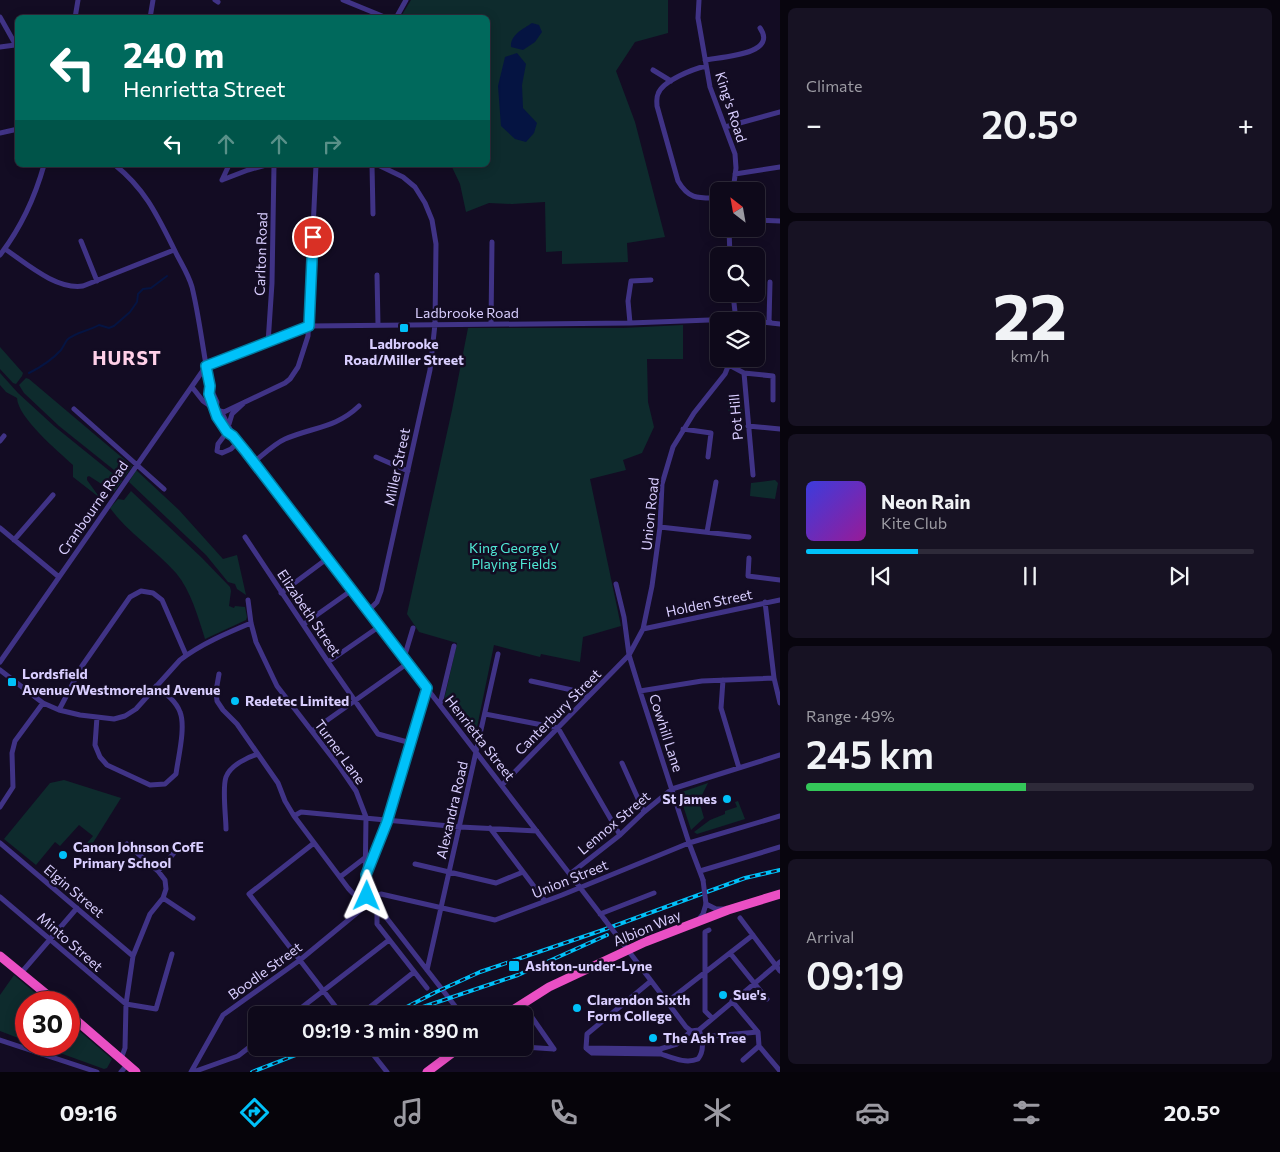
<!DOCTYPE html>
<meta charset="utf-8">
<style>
:root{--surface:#0e091a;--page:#171223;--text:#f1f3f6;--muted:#9b9aa2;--line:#2e2a39;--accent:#00c1f9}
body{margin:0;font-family:Commissioner,sans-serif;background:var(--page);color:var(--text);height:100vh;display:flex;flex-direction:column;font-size:19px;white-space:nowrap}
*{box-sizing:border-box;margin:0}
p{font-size:16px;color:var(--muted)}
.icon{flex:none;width:28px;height:28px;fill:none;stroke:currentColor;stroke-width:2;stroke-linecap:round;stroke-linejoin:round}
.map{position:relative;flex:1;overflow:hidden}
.drawer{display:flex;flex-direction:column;gap:8px;padding:8px;background:#08050e;width:500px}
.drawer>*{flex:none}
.banner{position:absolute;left:15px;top:15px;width:475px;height:152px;border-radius:8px;box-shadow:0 2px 12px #0003,0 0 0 1px var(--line);background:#00695c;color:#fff;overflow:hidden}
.needle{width:32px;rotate:329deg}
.tools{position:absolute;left:710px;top:182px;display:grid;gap:10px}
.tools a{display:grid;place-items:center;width:55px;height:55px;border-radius:8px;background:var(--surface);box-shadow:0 2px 12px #0003,0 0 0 1px var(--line);font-size:25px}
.speed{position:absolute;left:15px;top:991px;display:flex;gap:10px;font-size:25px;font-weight:700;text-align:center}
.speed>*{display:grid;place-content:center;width:65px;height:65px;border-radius:50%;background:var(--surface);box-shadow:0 2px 12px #0003,0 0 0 1px var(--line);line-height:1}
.speed .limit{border:8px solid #d22;background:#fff;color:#111}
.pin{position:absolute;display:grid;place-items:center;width:42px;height:42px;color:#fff;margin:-21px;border:2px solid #fff;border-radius:50%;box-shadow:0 1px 5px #0007}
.me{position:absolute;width:55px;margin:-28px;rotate:1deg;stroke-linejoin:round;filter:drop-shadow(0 0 4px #0008)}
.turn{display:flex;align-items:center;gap:18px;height:105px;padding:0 25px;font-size:22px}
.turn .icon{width:65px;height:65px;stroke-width:2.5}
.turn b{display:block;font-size:35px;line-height:42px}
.lanes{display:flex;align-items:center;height:48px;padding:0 25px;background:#0003;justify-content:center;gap:25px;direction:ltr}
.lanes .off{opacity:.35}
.big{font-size:38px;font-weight:600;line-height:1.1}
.drawer .widget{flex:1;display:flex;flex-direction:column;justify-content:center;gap:8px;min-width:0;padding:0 18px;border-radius:8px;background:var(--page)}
.drawer .dial{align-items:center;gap:0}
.dial b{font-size:65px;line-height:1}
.song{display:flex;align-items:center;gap:15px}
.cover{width:60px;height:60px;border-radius:8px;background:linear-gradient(135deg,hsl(240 70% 55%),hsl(300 70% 35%))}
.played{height:5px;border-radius:2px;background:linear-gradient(90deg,var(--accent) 25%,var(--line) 25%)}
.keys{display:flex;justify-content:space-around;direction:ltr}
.heat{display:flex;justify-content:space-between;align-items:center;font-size:28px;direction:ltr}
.charge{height:8px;border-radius:4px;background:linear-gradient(90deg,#34c759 49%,var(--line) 0)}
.trip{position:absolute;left:248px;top:1006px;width:285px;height:50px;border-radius:8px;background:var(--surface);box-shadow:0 2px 12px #0003,0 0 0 1px var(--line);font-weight:600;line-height:50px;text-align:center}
.menu{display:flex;height:80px;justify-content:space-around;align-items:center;background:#06040a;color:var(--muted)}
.menu .icon{width:35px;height:35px}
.menu .active{color:var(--accent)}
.menu b{font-size:22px;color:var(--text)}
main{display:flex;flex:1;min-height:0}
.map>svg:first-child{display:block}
</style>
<main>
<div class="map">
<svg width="780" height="1072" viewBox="0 0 780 1072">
<rect width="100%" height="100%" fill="#130c23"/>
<path fill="#0e2b2d" d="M 411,0 L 668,0 L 668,33 L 635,42 L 616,71 L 635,122 L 665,237 L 627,243 L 628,262 L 562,264 L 562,251 L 546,252 L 545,202 L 512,204 L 489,203 L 466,212 L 460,184 L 451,165 L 488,165 L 488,18 L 400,18 Z
M 683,325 L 683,359 L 647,359 L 648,402 L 654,427 L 642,453 L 623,460 L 626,470 L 590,479 L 621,626 L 583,637 L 580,662 L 541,654 L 540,657 L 494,645 L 475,737 L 444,700 L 457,643 L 419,632 L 407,614 L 452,410 L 468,328 L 623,328 Z
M 0,347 L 23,373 L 22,376 L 16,384 L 13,383 L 0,369 Z
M 0,373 L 18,393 L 54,426 L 122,481 L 114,492 L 89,476 L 87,477 L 87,480 L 100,498 L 73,477 L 73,465 C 58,451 18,418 17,398 L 6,392 L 0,385 Z
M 26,378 L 29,379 L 132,466 L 124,478 L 59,426 L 24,393 L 19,385 Z
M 740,397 L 743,415 L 729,415 L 727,399 Z
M 136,470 L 179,510 L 223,559 L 237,555 L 246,595 L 237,589 L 235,584 L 228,582 L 206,555 L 129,482 Z
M 775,480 L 778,483 L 775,499 L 750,496 L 751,483 Z
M 131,491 L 202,558 L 230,587 L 231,591 L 229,606 L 234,608 L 235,606 L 245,607 L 247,617 L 246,620 L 205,639 C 198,617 191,591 176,573 C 156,550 128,533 110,508 L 118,499 L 124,500 Z
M 64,780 L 121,798 L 91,846 L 87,843 L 93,836 L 79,825 L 60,846 L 55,842 L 36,865 L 4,839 L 50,783 Z
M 708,783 L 699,801 L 704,818 L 691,830 L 679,793 Z
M 738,801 L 745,819 L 697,834 L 694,832 L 710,820 L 725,814 L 725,811 L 737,807 L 735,802 Z
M 14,975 L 46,1002 L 26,1002 L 26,1041 L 0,1031 L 0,995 Z
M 69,1022 L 112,1059 L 107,1068 L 104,1069 L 38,1045 L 69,1045 Z"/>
<path fill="#051442" d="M 532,23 L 539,25 L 542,32 L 535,42 L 523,50 L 511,47 C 510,35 523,29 532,23 Z
M 517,53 L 526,64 L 522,85 L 523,108 L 537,123 L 534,133 L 526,142 L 515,139 L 501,126 L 498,86 L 505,57 Z"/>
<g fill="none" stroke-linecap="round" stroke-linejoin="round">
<path stroke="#051442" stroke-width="2" d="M 242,18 L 243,16
M 29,373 C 41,367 52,360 61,350 C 63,347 65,343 67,340 C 75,332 89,331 99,325 L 109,328 L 114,326 L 130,312 L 137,302 L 138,294 L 143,289 L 151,288 L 167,276"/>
<path stroke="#403386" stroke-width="5" d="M 215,0 L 218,2
M 343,0 L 387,18
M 699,0 L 698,18 L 710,87 L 735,154 L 736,168 L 733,191
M 0,17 L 18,49
M 75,18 L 78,0
M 150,18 L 153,0
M 396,18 L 406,0
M 0,47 L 15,45
M 705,60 C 719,57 779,55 760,28
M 706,66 C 693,69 662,81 658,94 C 656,98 657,102 657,106 L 678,181 C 689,200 699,198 719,198
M 653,70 L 671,81
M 725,127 L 780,112
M 0,133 L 18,129
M 115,165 C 145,189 157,215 174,249 C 180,262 188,273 192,287 C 200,320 203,353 210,386 C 209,402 219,428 233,436 L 605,920
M 372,165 L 373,214
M 735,174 L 780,167
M 222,180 L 248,170 L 266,165
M 222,180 L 229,165
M 756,220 L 780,221
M 729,229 L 730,256
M 81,241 L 97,281
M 5,249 C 26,263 56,290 83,286 L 174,250
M 0,255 C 20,229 35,197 44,165
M 377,275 L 378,325
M 712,280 L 719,280
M 733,294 L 736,321
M 769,322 L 770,282
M 630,323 L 628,301 L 631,281 L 651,280
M 491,324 L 492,242
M 268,343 L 272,283 L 274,165
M 729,365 L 744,373 L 753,475
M 206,366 L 309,326 L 630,323 L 736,319 L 780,324
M 744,373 L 773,376 L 773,400
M 192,387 L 203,401 L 223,415 L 233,435
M 210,387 L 217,402 L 216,409
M 74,409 L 164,489
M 216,410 L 224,412 L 285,383 L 290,379 L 298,367 L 308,336 L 316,165
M 229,424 L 232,414 L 245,402
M 748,426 L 780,429
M 683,429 L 711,433 L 708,457
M 227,432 L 218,444 L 217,451 L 222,453 L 231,449 L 238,442
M 0,441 L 4,436
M 376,457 L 408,471
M 254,462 C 263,455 274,444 285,439 C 313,427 336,428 359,406
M 660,527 L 749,537
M 0,528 L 59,577
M 707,532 L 716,482
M 245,537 L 328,662 L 378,734 L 411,743
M 14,540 L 53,495
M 749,558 L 748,576 L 780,580
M 616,584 L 624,617 L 629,655 L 640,691 L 689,843 L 703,880
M 281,593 L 328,558
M 248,600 L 251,623 L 256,642 L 277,686 L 341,769 L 356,791 L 366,817 L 365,891 L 369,903 L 385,916 L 462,1015
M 765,602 L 774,678 L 780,703
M 368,611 L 377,602 L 381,591 L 430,370 L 435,324 L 436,244 L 432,220 L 425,203 L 415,187 L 403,177 L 378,165
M 304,624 L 352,590
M 643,629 L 780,600
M 404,658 L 413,628
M 0,662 L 206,366
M 328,662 L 380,626
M 0,670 L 43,703 L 59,710 L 80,715 L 114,719 L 125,716 L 136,709 L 180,660 C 201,644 227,633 251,623
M 219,674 L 216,691 L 217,701 L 223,710 L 237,724 L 278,783 L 285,801 L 294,816
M 723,680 L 721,708 L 739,768
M 531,681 L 581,692 L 588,697
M 640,691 L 702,681 L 774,678
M 440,704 L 454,646
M 59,710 L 82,666 L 130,597 L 141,591 L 153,593 L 162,600 L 186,655
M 485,714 L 558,728 L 620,835
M 97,717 L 95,745 L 100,757 L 107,765 L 150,785 L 165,784 L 176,774 C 178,758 186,727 180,712 C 176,701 165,693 156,686
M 312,731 L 408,663
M 622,763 L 644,812
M 502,785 L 629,655 L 643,629 L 652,586 L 660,527 L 662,484 L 673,447 L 694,413 L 725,374 L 731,359
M 0,807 L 13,787 L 12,753 L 15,741 L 43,703
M 490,828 L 545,901
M 226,829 C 226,817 222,788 226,777 C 230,766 247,757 258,754
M 0,843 L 133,956
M 314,843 L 249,894 L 342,1015
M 415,864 L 496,883 L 523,872
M 158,871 L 174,853
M 368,871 L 387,821 L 427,688
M 700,871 L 780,847
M 570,874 L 620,835 L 644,812 L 672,789 L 780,755
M 340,877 L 366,857
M 367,896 C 357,898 354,895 348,888 L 294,816 L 301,812 L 460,827 L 537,831
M 0,897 L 126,1004 L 156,1009 L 172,954
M 163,898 L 193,918
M 377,911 L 377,924 L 427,988
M 600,914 L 654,893
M 740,918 L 780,971
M 699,919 L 703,914 L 706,904 L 716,909 L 724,909
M 709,930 L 705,932 L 705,1011 L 712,1018
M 618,937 L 686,1027 L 691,1031
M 730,953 L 767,999
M 427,970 L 498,654
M 21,973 L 77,908
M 732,1001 L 758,1032 L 759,1046 L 780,1071
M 667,1002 L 753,935
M 522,1003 L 554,1049
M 292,1015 L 389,940
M 360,1015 L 414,972
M 435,1015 L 445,1012 L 448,1015
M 699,1030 L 780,962
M 702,1037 L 758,1032
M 0,1040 L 97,1072
M 524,1047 L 554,1049
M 368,1048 L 387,1072
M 586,1048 L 660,1049 L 677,1044 L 691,1031 L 699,1030
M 586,1048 L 587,1034 L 651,981
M 587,1049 L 592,1053 L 661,1054
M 660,1052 L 661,1054 C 673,1058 686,1064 698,1059 C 705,1050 703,1040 699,1030
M 375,1056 L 385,1048
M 121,1059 L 125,1048 L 126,1004 L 133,956 L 150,914 L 163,898 L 166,889 L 165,880 L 158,871 L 127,844
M 743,1060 L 759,1046
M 121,1072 L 127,1065
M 191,1072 L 223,1015 L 300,960 L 369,903 L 373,897 L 381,894 L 495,920 L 562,895 L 689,843 L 780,816
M 193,1072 L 238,1056 L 256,1042"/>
<path stroke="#ea4fc4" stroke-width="9" d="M 0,956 L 56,1002
M 69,1014 L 136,1072
M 505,1015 L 549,987 L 645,942 L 728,910 L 780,894
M 427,1072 L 459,1048"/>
<g stroke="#00c1f9" stroke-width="4">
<path id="rail" d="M 411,1011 L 518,975 L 607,935
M 391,1015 L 436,992 L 480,972 L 603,930 L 745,878 L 780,870
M 252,1072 L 314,1048"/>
</g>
<use href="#rail" stroke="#130c23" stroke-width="2" stroke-dasharray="5.5" stroke-linecap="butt"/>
<path stroke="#403386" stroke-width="5" d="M 703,880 L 706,904
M 605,920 L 618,937"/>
</g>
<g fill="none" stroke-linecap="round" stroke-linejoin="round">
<g stroke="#007da2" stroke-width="12">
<path id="route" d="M 313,237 L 309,326 L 206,366 L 210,386 L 209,394 L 217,417 L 227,432 L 233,436 L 246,452 L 427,688 L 387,822 L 366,875 L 367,896"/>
</g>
<use href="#route" stroke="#00c1f9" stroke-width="9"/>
</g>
<g fill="#00c1f9" stroke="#130c23" stroke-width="2">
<rect x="399" y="323" width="10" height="10" rx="2.5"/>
<rect x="7" y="677" width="10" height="10" rx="2.5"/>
<circle cx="235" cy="701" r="5"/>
<circle cx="727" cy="799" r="5"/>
<circle cx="63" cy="855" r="5"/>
<rect x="508" y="960" width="12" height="12" rx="2.5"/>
<circle cx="723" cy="995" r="5"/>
<circle cx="577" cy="1008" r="5"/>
<circle cx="653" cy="1038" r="5"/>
</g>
<g text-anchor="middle" stroke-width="5" stroke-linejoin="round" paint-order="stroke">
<g font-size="14" fill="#d9ceff" stroke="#130c23">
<text transform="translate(731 107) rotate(72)" y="5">King's Road</text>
<text transform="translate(261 254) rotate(-88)" y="5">Carlton Road</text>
<text x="467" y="318">Ladbrooke Road</text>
<text transform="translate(736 417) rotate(-95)" y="5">Pot Hill</text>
<text transform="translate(397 467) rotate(-78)" y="5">Miller Street</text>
<text transform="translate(93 508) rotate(-55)" y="5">Cranbourne Road</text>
<text transform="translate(650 514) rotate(-84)" y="5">Union Road</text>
<text transform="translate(709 603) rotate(-12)" y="5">Holden Street</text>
<text transform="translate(309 613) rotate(56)" y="5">Elizabeth Street</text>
<text transform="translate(558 712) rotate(-45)" y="5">Canterbury Street</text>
<text transform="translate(666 733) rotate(72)" y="5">Cowhill Lane</text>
<text transform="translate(480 738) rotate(52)" y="5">Henrietta Street</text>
<text transform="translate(340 752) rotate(54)" y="5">Turner Lane</text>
<text transform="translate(452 810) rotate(-77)" y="5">Alexandra Road</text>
<text transform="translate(614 823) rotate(-40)" y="5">Lennox Street</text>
<text transform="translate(570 879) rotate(-22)" y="5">Union Street</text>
<text transform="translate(74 891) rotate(40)" y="5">Elgin Street</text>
<text transform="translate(647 928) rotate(-23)" y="5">Albion Way</text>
<text transform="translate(70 942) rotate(41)" y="5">Minto Street</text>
<text transform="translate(265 971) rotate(-36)" y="5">Boodle Street</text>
</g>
<g font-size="14" font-weight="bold" fill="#d9ceff" stroke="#130c23" text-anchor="start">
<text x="404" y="349" text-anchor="middle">Ladbrooke<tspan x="404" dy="16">Road/Miller Street</tspan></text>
<text x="22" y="679">Lordsfield<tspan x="22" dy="16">Avenue/Westmoreland Avenue</tspan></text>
<text x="245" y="706">Redetec Limited</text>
<text x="717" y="804" text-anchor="end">St James</text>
<text x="73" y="852">Canon Johnson CofE<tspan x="73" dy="16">Primary School</tspan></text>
<text x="525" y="971">Ashton-under-Lyne</text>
<text x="733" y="1000">Sue's</text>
<text x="587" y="1005">Clarendon Sixth<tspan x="587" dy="16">Form College</tspan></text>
<text x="663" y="1043">The Ash Tree</text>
</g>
<g font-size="14" fill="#50e9d6" stroke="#130c23">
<text x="514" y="553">King George V<tspan x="514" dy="16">Playing Fields</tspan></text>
</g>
<g font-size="19" font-weight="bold" letter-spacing="1" fill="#ffd0e8" stroke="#130c23">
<text x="127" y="365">HURST</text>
</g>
</g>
</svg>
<div class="tools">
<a><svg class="needle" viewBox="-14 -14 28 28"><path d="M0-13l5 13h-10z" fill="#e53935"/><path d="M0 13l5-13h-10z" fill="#9b9aa2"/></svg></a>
<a><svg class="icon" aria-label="search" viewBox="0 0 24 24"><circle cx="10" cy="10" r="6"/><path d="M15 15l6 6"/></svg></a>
<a><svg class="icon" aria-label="layers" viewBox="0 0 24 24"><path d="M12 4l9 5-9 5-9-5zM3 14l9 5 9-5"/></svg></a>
</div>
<div class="speed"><div class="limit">30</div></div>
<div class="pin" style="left:313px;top:237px;background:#d93025"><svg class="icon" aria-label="arrive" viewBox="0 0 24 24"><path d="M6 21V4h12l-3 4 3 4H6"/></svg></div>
<svg class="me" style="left:367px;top:896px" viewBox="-20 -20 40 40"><path d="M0-17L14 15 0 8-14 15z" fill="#00c1f9" stroke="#fff" stroke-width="4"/></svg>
<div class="trip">09:19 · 3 min · 890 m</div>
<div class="banner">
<div class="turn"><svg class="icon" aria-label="left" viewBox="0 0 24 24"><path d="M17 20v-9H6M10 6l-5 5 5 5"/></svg><div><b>240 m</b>Henrietta Street</div></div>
<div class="lanes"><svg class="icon" aria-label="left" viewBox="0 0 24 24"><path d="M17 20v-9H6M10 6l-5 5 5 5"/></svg><svg class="icon off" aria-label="ahead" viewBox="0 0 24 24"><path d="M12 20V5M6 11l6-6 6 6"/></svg><svg class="icon off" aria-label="ahead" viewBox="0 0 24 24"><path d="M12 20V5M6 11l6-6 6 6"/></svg><svg class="icon off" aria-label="right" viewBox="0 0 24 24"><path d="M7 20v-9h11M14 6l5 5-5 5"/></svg></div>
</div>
</div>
<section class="drawer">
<div class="widget"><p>Climate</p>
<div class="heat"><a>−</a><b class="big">20.5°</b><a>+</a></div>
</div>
<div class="widget dial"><b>22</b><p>km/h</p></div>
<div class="widget">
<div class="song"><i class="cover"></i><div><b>Neon Rain</b><p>Kite Club</p></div></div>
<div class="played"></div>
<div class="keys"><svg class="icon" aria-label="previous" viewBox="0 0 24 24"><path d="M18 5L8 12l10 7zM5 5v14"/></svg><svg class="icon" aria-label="pause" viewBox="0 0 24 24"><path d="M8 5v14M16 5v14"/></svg><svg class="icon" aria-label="next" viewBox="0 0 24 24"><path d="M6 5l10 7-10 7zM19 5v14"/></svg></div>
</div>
<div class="widget"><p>Range · 49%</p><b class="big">245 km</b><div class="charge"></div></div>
<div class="widget"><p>Arrival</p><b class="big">09:19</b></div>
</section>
</main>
<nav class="menu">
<b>09:16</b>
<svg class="icon active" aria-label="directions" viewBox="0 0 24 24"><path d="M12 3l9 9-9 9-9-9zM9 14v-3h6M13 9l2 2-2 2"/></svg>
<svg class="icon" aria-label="music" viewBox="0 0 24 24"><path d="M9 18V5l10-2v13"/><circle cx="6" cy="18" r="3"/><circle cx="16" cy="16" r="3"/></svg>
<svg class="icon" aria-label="phone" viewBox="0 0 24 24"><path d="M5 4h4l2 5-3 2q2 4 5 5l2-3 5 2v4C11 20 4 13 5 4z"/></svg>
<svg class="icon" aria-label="climate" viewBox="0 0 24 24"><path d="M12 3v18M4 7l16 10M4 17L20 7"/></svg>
<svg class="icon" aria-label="car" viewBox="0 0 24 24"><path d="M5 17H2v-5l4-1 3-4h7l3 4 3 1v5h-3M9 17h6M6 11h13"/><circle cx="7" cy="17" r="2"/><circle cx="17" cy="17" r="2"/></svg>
<svg class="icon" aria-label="filters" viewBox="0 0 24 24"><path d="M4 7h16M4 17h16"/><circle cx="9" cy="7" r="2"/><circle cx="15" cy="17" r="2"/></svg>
<b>20.5°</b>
</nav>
